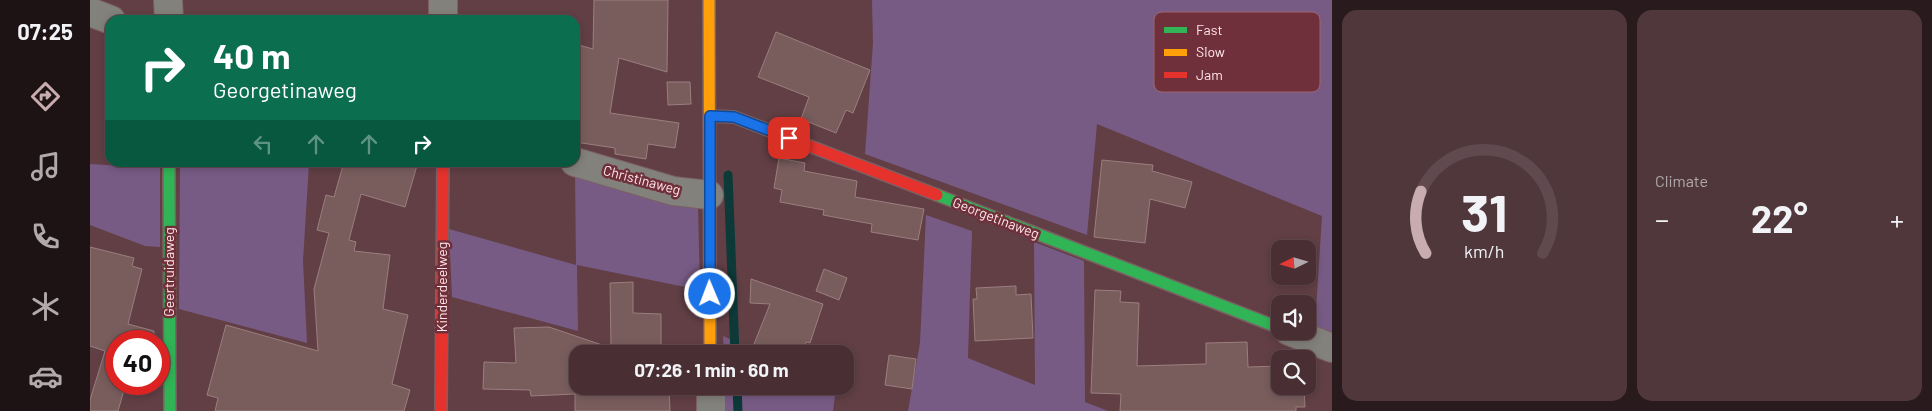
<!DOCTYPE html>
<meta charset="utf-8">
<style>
:root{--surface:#492f34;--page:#50373c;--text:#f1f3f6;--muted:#b1a9ac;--line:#614a4f;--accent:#c8acaf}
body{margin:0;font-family:Barlow,sans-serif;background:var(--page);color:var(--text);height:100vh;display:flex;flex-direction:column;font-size:19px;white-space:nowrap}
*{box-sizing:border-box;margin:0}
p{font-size:16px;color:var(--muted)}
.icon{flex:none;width:28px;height:28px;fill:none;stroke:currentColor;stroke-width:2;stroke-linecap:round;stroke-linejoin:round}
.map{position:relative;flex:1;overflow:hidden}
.drawer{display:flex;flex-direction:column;gap:10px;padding:10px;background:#281a1d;width:600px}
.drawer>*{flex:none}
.hud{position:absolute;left:15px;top:15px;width:475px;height:152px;border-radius:15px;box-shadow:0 2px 8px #0003,0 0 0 1px var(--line);background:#0b6e4f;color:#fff;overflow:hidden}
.needle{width:32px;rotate:265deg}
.fabs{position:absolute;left:1181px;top:240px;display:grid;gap:10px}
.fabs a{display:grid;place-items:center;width:45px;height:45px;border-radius:10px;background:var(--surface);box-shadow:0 2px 8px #0003,0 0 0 1px var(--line);font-size:25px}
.speed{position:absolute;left:15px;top:330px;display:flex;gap:10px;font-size:25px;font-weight:700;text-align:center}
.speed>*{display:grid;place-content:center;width:65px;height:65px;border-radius:50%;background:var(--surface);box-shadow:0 2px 8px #0003,0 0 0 1px var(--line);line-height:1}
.speed .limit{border:8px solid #d22;background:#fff;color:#111}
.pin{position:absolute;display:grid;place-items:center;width:42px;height:42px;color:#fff;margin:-21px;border-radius:10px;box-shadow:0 2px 8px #0006}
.me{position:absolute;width:55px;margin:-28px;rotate:359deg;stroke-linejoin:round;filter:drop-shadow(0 0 4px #0008)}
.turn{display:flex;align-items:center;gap:18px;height:105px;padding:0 25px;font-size:22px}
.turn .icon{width:65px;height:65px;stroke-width:2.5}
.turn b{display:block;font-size:35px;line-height:42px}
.lanes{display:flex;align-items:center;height:48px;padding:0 25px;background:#0003;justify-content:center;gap:25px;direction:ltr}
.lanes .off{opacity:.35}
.big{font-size:38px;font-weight:700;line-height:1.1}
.drawer .tile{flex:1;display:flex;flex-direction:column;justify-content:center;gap:8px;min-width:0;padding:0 18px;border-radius:15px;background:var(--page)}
.drawer .dial{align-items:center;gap:0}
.dial svg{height:130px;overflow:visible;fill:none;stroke:var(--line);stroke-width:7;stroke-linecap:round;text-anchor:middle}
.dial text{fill:var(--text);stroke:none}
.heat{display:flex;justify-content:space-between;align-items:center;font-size:28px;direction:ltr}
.drawer .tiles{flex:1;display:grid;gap:10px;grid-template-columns:repeat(2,1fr)}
.trip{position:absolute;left:479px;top:345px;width:285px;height:50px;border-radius:15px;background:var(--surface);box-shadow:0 2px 8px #0003,0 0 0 1px var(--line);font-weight:700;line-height:50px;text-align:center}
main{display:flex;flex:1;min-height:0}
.tab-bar{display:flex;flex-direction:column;width:90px;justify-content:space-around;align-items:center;background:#1d1315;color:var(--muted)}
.tab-bar .icon{width:35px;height:35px}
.tab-bar .active{color:var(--accent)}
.tab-bar b{font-size:22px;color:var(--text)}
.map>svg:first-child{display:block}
</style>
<main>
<nav class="tab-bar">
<b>07:25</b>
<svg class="icon active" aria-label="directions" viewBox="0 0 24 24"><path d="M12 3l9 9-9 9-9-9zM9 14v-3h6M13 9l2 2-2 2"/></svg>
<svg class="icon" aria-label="music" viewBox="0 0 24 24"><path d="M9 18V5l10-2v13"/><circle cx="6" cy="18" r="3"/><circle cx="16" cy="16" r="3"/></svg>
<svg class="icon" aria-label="phone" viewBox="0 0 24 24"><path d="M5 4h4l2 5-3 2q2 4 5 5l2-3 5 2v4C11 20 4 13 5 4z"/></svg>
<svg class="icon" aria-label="climate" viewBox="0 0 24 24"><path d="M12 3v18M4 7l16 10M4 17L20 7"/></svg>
<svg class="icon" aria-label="car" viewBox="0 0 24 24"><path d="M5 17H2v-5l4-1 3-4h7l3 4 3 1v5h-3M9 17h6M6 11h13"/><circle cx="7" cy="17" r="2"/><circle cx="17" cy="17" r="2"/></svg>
</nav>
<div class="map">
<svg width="1242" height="411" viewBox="0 0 1242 411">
<rect width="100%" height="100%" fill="#613f45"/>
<path fill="#785b85" d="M 782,0 L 1242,0 L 1242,332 L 1225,326 L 1232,216 L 1007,124 L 997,235 L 775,154 L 783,43 Z
M 90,163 L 219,163 L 213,261 L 217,343 L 89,309 Z
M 0,164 L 70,168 L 70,247 L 55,246 L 0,225 Z
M 485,170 L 608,207 L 610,290 L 487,265 L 488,331 L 362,297 L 359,229 L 486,265 Z
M 836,215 L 882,231 L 878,358 L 945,385 L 944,242 L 994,261 L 995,402 L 1018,411 L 818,411 L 830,343 Z
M 633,336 L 672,354 L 634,354 Z
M 634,386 L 742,386 L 746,388 L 743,411 L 634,411 Z"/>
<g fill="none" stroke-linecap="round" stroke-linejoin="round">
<path stroke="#0d3a39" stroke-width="9" d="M 638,175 L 645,354
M 647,386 L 648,411"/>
</g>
<path fill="#795d5d" stroke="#9b7e7e" d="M 504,0 L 578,0 L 577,72 L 529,58 L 520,113 L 589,123 L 585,148 L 558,144 L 556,159 L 525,154 L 525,148 L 485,142 L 485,44 L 503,49 Z
M 686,32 L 780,70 L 763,113 L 756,110 L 746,133 L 711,119 L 719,97 L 668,77 Z
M 577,82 L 600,82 L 601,104 L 578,105 Z
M 689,158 L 715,163 L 714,171 L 767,181 L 765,197 L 834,209 L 828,240 L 781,232 L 782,224 L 733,215 L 734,210 L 690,202 L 692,190 L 684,188 Z
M 1012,160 L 1063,165 L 1062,171 L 1102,182 L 1095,208 L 1060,199 L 1055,243 L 1004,237 Z
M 254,162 L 328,162 L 315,207 L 271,194 L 259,240 L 266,242 L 264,251 L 300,255 L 293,309 L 318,315 L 302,384 L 320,390 L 314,411 L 125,411 L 128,398 L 117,395 L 136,325 L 228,351 L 224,289 L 239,233 L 227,230 L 236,195 L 244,197 Z
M 0,247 L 44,258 L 42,266 L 52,269 L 38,324 L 64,331 L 64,341 L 26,341 L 26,387 L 34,390 L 28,411 L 0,411 L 0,400 L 15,351 L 0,346 Z
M 734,269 L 757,278 L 749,300 L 726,291 Z
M 661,279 L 733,304 L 720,343 L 716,342 L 711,354 L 660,354 L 680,304 L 660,303 Z
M 543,282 L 543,313 L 571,314 L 571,354 L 488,354 L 488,386 L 579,386 L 580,411 L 485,411 L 485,394 L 441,396 L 440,390 L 393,389 L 394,362 L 426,363 L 424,328 L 459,327 L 521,348 L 520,283 Z
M 926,286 L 926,295 L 941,294 L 943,338 L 885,341 L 883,299 L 887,299 L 886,288 Z
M 1005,290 L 1031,291 L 1030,302 L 1049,303 L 1047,366 L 1116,364 L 1116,343 L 1157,342 L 1158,367 L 1190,366 L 1190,386 L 1214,386 L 1215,407 L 1206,407 L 1206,411 L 1030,411 L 1031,394 L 1001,393 Z
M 799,355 L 826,359 L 822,389 L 795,385 Z"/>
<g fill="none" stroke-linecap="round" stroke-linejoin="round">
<g stroke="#7b6064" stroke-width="30">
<path id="street" d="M 78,0 L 79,20
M 0,12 L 21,20
M 353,20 L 353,0
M 485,162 L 583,191 L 619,195
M 1199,331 L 1242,348
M 621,386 L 621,411"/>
</g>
<g stroke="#7b6064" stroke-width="14">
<path id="fast" d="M 79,162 L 80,411
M 847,195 L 1190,328"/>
</g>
<g stroke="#7b6064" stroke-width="14">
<path id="slow" d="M 619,0 L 620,354"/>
</g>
<g stroke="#7b6064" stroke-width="14">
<path id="jam" d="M 620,116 L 644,117 L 847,195
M 351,411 L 353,162"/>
</g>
<use href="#street" stroke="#82817b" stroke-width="28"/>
<use href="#fast" stroke="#30b455" stroke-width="11"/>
<use href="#slow" stroke="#ff9f0a" stroke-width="11"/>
<use href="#jam" stroke="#e5322d" stroke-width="11"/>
</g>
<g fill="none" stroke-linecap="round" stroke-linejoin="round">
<g stroke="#114b97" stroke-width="12">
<path id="route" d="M 620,294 L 620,116 L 644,117 L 699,138"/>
</g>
<use href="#route" stroke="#1a73e8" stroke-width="9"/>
</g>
<g text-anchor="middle" stroke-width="5" stroke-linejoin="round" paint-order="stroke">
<g font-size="14" fill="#ffe6e8" stroke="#70303b">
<text transform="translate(552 180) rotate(15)" y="5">Christinaweg</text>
<text transform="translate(906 218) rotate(21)" y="5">Georgetinaweg</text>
<text transform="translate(79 272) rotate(-90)" y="5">Geertruidaweg</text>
<text transform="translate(352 287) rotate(-90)" y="5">Kinderdeelweg</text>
</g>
</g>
<rect x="1064" y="12" width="166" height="80" rx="8" fill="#70303b" stroke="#9b676f" stroke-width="1"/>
<rect x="1074" y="27" width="23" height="6" fill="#30b455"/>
<rect x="1074" y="49" width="23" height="7" fill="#ff9f0a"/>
<rect x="1074" y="72" width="23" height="6" fill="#e5322d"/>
<g font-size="14" fill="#ffe6e8">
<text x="1106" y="35">Fast</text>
<text x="1106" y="57">Slow</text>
<text x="1106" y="80">Jam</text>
</g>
</svg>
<div class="fabs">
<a><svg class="needle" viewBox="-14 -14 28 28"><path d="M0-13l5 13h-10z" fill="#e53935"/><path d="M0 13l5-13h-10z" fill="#b1a9ac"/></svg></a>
<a><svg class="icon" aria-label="sound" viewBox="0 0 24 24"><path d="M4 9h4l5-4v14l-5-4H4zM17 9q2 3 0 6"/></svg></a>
<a><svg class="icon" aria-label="search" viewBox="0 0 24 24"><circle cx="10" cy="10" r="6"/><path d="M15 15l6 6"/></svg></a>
</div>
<div class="speed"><div class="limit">40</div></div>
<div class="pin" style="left:699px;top:138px;background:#d93025"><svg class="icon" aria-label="arrive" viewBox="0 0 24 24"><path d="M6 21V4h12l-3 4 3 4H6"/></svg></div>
<svg class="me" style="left:620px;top:294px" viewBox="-20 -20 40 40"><circle r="17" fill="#1a73e8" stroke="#fff" stroke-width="3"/><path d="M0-11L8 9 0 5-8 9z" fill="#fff"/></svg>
<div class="trip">07:26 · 1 min · 60 m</div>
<div class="hud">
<div class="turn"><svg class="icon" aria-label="right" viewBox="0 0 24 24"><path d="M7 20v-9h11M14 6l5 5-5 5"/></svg><div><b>40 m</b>Georgetinaweg</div></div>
<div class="lanes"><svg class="icon off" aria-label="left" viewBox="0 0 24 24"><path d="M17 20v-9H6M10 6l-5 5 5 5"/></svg><svg class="icon off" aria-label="ahead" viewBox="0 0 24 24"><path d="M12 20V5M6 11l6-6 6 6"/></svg><svg class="icon off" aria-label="ahead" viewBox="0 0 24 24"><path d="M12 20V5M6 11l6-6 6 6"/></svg><svg class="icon" aria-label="right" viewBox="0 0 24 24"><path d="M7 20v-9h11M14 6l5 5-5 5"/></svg></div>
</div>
</div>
<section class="drawer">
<div class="tiles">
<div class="tile dial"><svg viewBox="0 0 100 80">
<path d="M14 69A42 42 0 1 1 86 69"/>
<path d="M14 69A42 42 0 0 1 11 31" stroke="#c8acaf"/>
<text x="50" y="56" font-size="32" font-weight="700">31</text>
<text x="50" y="72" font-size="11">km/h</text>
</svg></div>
<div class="tile"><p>Climate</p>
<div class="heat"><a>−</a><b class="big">22°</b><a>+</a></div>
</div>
</div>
</section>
</main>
